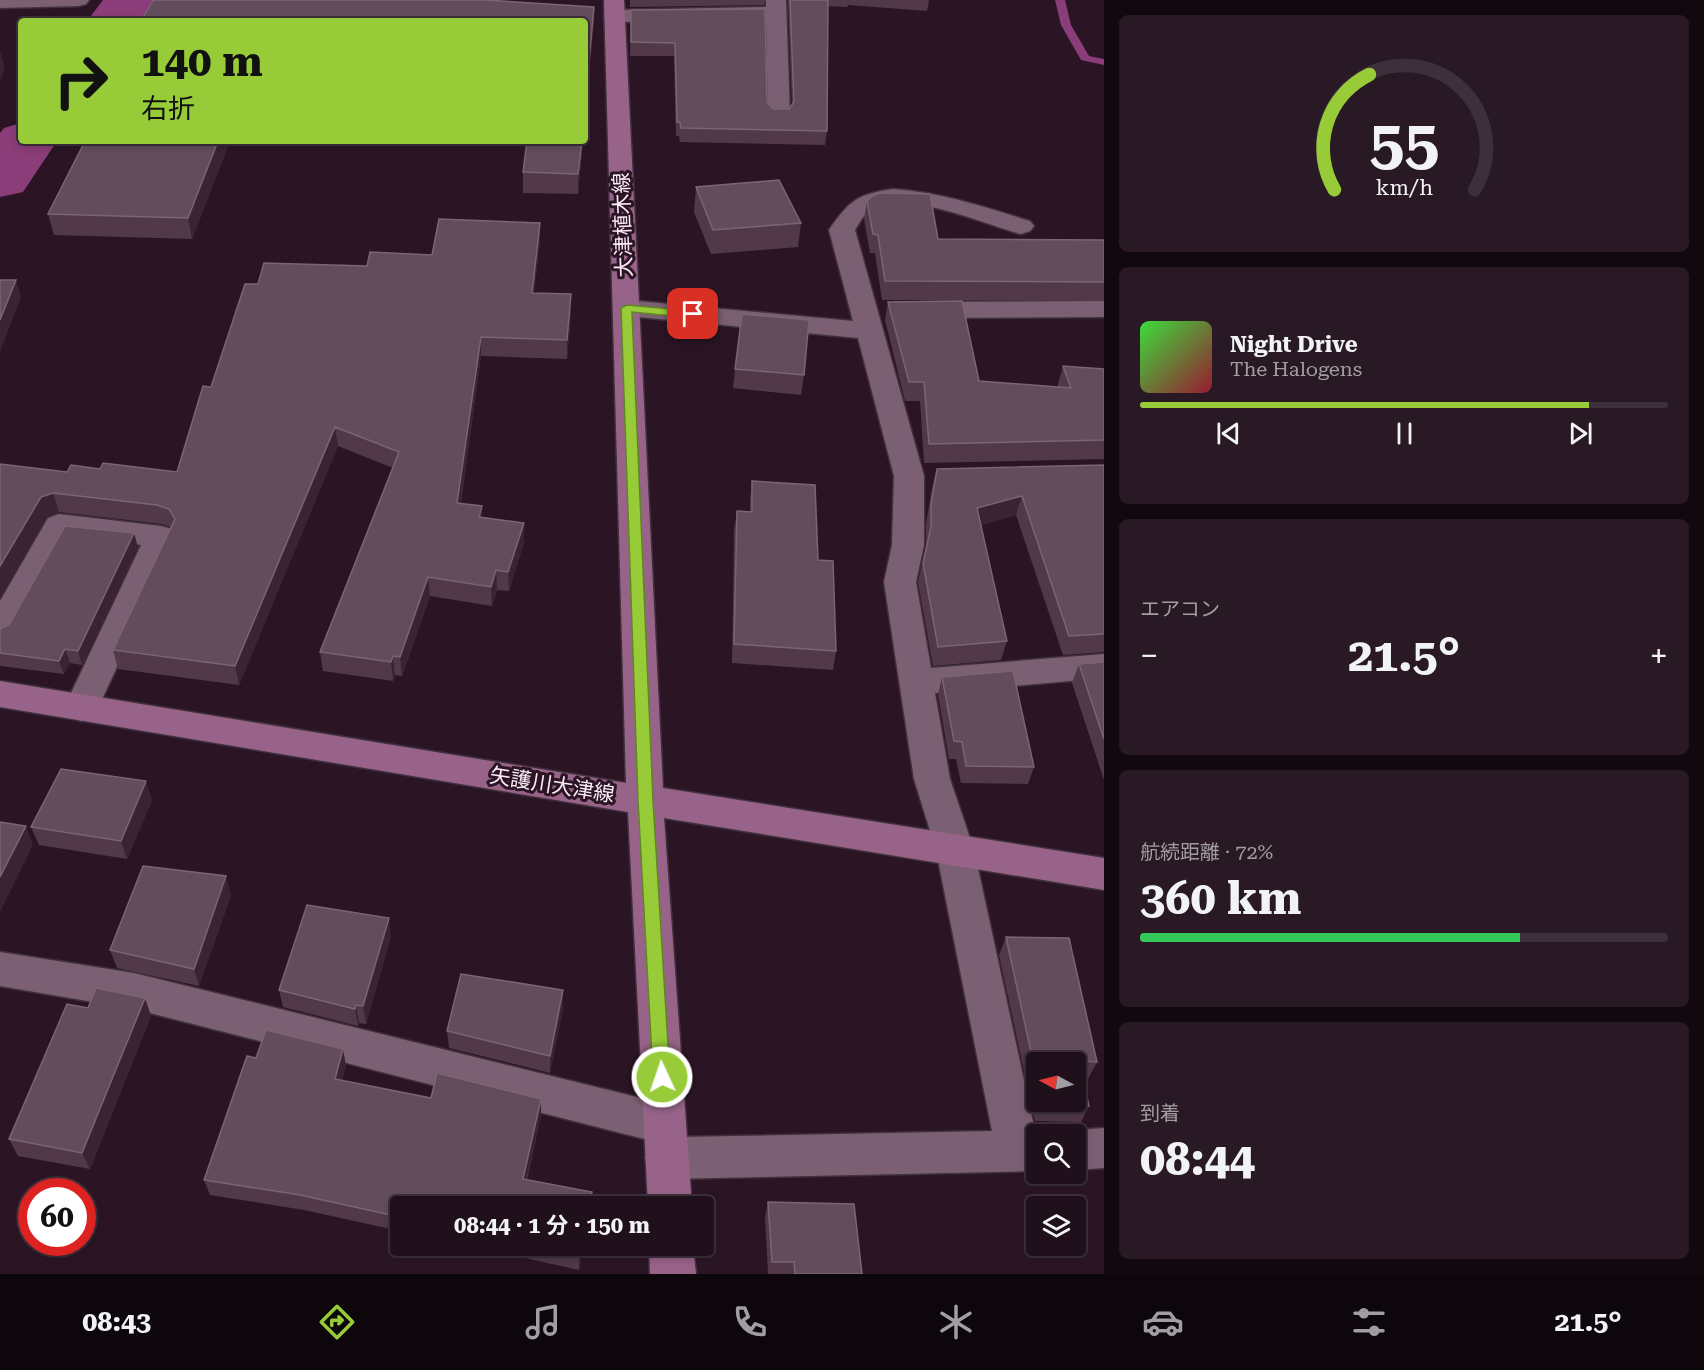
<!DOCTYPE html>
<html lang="ja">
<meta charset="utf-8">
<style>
:root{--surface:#20101c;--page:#281925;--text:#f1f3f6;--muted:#a29da3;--line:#3d303b;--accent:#97cc38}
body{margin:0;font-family:"Roboto Serif","Noto Sans JP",serif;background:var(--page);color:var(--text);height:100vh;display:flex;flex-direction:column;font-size:22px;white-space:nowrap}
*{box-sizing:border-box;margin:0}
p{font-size:20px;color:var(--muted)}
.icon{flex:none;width:33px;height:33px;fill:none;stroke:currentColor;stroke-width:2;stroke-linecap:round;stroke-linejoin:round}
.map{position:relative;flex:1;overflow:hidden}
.sheet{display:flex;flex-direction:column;gap:15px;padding:15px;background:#12090f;width:600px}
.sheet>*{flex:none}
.guide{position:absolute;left:18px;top:18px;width:570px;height:126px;border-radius:6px;box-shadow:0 3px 9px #0003,0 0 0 2px var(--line);background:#97cc38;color:#111;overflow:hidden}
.needle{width:39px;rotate:277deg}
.fabs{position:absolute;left:1026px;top:1052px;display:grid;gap:12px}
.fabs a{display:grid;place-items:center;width:60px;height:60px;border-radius:6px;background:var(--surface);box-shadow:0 3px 9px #0003,0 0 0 2px var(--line);font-size:30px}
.speed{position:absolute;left:18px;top:1178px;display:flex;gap:12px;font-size:30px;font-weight:700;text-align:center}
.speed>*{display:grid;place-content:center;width:78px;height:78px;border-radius:50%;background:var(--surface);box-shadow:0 3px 9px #0003,0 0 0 2px var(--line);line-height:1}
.speed .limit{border:9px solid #d22;background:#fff;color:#111}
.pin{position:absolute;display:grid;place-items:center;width:51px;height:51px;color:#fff;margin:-26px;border-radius:12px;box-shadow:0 3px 9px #0006}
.me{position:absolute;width:66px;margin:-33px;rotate:357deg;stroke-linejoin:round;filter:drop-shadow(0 0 4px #0008)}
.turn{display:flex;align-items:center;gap:21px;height:126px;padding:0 24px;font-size:27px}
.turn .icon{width:78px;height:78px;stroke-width:2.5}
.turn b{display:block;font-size:42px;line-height:51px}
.big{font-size:45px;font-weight:700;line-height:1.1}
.sheet .widget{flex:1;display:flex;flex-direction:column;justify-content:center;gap:9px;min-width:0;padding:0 21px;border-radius:9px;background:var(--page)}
.sheet .dial{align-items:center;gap:0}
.dial svg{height:156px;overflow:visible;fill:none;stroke:var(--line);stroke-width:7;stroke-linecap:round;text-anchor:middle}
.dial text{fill:var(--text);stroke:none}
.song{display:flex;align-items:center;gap:18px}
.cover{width:72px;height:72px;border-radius:9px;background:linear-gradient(135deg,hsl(120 70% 55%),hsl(350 70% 35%))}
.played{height:6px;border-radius:3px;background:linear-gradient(90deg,var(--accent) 85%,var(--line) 85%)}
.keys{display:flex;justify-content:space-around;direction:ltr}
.heat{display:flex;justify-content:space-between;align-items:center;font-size:33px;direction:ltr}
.charge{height:9px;border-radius:4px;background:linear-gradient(90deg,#34c759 72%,var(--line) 0)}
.trip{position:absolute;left:390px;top:1196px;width:324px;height:60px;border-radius:6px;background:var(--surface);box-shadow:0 3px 9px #0003,0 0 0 2px var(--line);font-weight:700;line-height:60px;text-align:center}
.dock{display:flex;height:96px;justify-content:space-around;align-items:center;background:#0d060b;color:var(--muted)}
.dock .icon{width:42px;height:42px}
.dock .selected{color:var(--accent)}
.dock b{font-size:27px;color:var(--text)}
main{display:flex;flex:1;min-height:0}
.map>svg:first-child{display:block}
</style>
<main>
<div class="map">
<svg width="1104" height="1274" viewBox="0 0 1104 1274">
<rect width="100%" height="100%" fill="#2b1525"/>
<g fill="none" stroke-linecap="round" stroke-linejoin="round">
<path fill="#8a3d78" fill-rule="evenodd" d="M 1055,0 L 1065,0 L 1071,25 L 1089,56 L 1104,59 L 1104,65 L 1081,60 L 1061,25 Z"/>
<path fill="#8a3d78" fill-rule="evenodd" d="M 103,0 L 161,0 L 145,21 L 87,21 Z
M 21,123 L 21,141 L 57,141 L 23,192 L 0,197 L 0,133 L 4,128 Z"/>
<g stroke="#41313c" stroke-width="3">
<path id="minor" d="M 0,0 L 89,0 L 86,4 L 79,6 L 0,8 Z
M 766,0 L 786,0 L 790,116 L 787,121 L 771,121 L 768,116 L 766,20 L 615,22 L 608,20 L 604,16 L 608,12 L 615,10 L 766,7 Z
M 893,189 C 940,192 985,207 1030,221 L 1034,226 L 1030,231 L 1021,234 C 982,224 905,187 869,212 C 862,216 859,224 855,230 L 924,476 L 924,545 L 916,582 L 931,668 L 1104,654 L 1104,678 L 935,693 L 950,779 L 974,850 L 1035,1131 L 1045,1134 L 1036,1134 L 1036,1171 L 667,1179 L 652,1173 L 645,1158 L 652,1143 L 656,1142 L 134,1009 L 0,986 L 0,952 L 134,973 L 665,1104 L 680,1110 L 686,1124 L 680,1137 L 992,1131 L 936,850 L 914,779 L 884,582 L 892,545 L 894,476 L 858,338 L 627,316 L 618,314 L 614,308 L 618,302 L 627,300 L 853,321 L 829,230 C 849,201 857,194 893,189 Z
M 1104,301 L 1104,317 L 921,318 L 912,316 L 908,310 L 912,304 L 921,302 Z
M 59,514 L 161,526 L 172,529 L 177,537 L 98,708 L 93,717 L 81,721 L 69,717 L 64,708 L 141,545 L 68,537 L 12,638 L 0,642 L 0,601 L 48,518 Z
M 1104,1128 L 1104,1168 L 1076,1170 L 1076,1134 L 1065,1134 L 1076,1130 Z"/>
</g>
<g stroke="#41313c" stroke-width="3">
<path id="major" d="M 604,0 L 624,0 L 663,788 L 1104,858 L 1104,890 L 664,818 L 692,1206 L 648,1206 L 628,812 L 0,707 L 0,681 L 626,783 Z
M 649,1245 L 693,1245 L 696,1274 L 650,1274 Z"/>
</g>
<use href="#minor" fill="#7b6073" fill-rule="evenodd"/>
<use href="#major" fill="#986389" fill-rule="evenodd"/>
</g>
<path fill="#51394a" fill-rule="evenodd" d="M 630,0 L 765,0 L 764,5 L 630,7 Z
M 788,0 L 929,0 L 927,11 L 848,5 L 847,7 L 828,6 L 827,131 L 825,145 L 680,142 L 679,136 L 676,136 L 674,56 L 630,56 L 631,10 L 767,102 L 773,109 L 789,109 L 792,105 Z
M 230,141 L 192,239 L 54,235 L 48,214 Z
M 470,141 L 583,141 L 578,194 L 523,193 L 523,172 L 527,143 Z
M 696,187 L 801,223 L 798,247 L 711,254 L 694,212 Z
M 867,201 L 938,239 L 1104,240 L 1104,301 L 882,300 L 875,253 L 870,253 L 864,219 Z
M 540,241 L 534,293 L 571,313 L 567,359 L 481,356 L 461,503 L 483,518 L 524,523 L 524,542 L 509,591 L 497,590 L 492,606 L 430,596 L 402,676 L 395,675 L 393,681 L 323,671 L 320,652 L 393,468 L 338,446 L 239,685 L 118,669 L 113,650 L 171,527 L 162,524 L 59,512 L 47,516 L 0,597 L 0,464 L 67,472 L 100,469 L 177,472 L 211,387 L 258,284 L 432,255 Z
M 888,302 L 979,381 L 1058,387 L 1058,384 L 1063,366 L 1104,369 L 1104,459 L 924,463 L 920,401 L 905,401 L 885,320 Z
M 735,369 L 804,375 L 801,395 L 733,388 Z
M 1104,465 L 1104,652 L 1063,655 L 1016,515 L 981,525 L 1007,641 L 1001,660 L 933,666 L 918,582 L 926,545 L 926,524 L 932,488 L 937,469 Z
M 752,481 L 818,560 L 836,651 L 833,670 L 732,663 L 734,530 L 737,511 L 750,512 L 750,500 Z
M 138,547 L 82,665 L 70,663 L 64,674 L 0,666 L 0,629 L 9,625 Z
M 1104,662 L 1104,780 L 1072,683 L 1079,664 Z
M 942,677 L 1034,767 L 1028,784 L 961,783 L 956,759 L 949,759 L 938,695 Z
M 152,800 L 127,859 L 39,845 L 31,827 Z
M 231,895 L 199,986 L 117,968 L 110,950 Z
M 391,936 L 366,1024 L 359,1023 L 358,1026 L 283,1007 L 279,990 Z
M 1006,937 L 1097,1062 L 1088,1079 L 1083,1079 L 1089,1106 L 1081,1122 L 1035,1121 L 999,955 ZM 1036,1062 L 1076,1101 L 1036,1101 Z
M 88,1008 L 151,1016 L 90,1169 L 18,1156 L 9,1139 Z
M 563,1008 L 550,1073 L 449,1048 L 447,1031 Z
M 256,1058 L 346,1065 L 342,1080 L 431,1098 L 541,1099 L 541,1115 L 527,1180 L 400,1206 L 400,1231 L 304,1210 L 210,1195 L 204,1180 Z
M 768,1202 L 862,1274 L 768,1274 L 765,1217 Z
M 466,1245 L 584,1245 L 579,1270 Z"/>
<path fill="#3a2333" d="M 594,7 L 594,26 L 585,122 L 585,105 Z
M 0,51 L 5,69 L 0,80 Z
M 218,141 L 230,141 L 192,239 L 188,218 Z
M 582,141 L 583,141 L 578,194 L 578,174 Z
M 540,223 L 540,241 L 532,312 L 532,293 Z
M 16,280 L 21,297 L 0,352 L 0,320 Z
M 571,294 L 571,313 L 567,359 L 567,340 Z
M 481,337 L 481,356 L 458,522 L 457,503 Z
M 335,427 L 338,446 L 239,685 L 235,666 Z
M 53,493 L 59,512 L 47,516 L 0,597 L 0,566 L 41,497 Z
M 1022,496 L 1016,515 L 972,527 L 977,508 Z
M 482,506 L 483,525 L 479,517 Z
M 524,523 L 524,542 L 509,591 L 508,572 Z
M 134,533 L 138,547 L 82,665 L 78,651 Z
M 496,570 L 497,590 L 492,606 L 491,587 Z
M 428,577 L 430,596 L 402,676 L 400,657 Z
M 65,649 L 70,663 L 64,674 L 59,661 Z
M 393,656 L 395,675 L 393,681 L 391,662 Z
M 146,781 L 152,800 L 127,859 L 121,841 Z
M 26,826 L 33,845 L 0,912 L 0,877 Z
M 226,876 L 231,895 L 199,986 L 194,969 Z
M 389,918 L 391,936 L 366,1024 L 363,1006 Z
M 563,990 L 563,1008 L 550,1073 L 550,1056 Z
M 145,998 L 151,1016 L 90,1169 L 82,1153 Z
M 356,1005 L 359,1023 L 358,1026 L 355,1009 Z
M 343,1049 L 346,1065 L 338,1095 L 335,1079 Z
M 541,1099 L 541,1115 L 523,1194 L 523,1179 Z
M 581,1245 L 584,1245 L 579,1270 L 579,1255 Z"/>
<path fill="#634c5c" stroke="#7b6574" stroke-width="1.5" d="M 153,0 L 485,0 L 594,7 L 585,105 L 585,21 L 141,21 Z
M 790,0 L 828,0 L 827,131 L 681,128 L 680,122 L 677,122 L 675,43 L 631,42 L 631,10 L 765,9 L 767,102 L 773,109 L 789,109 L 794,102 Z
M 85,141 L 218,141 L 188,218 L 48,214 Z
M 527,141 L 582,141 L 578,174 L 523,172 Z
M 779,180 L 801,223 L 713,230 L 696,187 Z
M 880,193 L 930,194 L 938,239 L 1104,240 L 1104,282 L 885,281 L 878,235 L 873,234 L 867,201 L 873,196 Z
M 439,219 L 540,223 L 532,293 L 571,294 L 567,340 L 481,337 L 457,503 L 482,506 L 479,517 L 524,523 L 508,572 L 496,570 L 491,587 L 428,577 L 400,657 L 393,656 L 391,662 L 320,652 L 399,452 L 335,427 L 235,666 L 113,650 L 175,519 L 169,509 L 157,505 L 53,493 L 41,497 L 0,566 L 0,464 L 67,472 L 71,465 L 100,469 L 103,463 L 177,472 L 203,386 L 211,387 L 245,284 L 258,284 L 264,263 L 367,266 L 370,252 L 432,255 Z
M 0,280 L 16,280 L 0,320 Z
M 962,301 L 979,381 L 1071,388 L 1063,366 L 1104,369 L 1104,440 L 929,444 L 924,382 L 909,382 L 888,302 Z
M 742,314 L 809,320 L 804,375 L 735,369 Z
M 1104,465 L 1104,634 L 1069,636 L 1022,496 L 977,508 L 1007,641 L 938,647 L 923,563 L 931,527 L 931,505 L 937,469 Z
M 752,481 L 815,485 L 818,560 L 833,561 L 836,651 L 734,644 L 737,511 L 752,512 Z
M 65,526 L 134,533 L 78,651 L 65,649 L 59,661 L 0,653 L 0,629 L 9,625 Z
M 1104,662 L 1104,739 L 1079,664 Z
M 1013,671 L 1034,767 L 966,766 L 962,742 L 954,741 L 942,677 Z
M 61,769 L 146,781 L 121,841 L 31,827 Z
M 0,822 L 26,826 L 0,877 Z
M 143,866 L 226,876 L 194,969 L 110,950 Z
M 307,905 L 389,918 L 363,1006 L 356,1005 L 355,1009 L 279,990 Z
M 1006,937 L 1069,938 L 1097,1062 L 1079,1061 L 1089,1106 L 1043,1104 L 1042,1101 L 1076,1101 L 1076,1062 L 1036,1062 L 1036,1075 Z
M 461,974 L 563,990 L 550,1056 L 447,1031 Z
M 96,988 L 145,998 L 82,1153 L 9,1139 L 67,1004 L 88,1008 Z
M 266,1030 L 343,1049 L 335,1079 L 431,1098 L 437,1073 L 541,1099 L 523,1179 L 592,1192 L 589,1206 L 400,1206 L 400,1217 L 300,1195 L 204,1180 L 247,1056 L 256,1058 Z
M 768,1202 L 854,1204 L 862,1274 L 795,1274 L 794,1262 L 772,1262 Z
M 532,1245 L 581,1245 L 579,1255 Z"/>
<path fill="#97cc38" stroke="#628524" stroke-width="1.5" d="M 627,305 L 693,311 L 699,314 L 693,318 L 632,312 L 653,800 L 670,1077 L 668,1083 L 662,1085 L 656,1083 L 653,1077 L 638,800 L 621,308 Z"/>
<g text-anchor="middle" stroke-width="6" stroke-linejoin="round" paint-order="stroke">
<g font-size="21" fill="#fbebf6" stroke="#2b1525">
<text transform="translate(623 225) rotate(-92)" y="7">大津植木線</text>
<text transform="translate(552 785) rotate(9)" y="7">矢護川大津線</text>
</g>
</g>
</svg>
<div class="fabs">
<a><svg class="needle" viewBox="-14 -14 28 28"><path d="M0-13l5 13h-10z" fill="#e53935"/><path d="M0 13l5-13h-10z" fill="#a29da3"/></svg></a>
<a><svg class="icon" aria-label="search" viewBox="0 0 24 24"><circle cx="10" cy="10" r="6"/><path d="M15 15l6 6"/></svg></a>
<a><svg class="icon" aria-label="layers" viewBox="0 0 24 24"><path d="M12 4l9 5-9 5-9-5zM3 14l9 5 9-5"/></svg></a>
</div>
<div class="speed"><div class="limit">60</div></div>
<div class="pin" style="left:693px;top:314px;background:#d93025"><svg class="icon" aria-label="arrive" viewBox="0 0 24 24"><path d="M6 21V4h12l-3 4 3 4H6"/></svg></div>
<svg class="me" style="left:662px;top:1077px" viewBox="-20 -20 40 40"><circle r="17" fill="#97cc38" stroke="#fff" stroke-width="3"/><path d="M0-11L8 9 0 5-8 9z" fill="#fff"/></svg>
<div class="trip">08:44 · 1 分 · 150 m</div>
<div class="guide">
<div class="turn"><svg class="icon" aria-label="right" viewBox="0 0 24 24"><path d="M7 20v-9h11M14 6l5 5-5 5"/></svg><div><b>140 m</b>右折</div></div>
</div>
</div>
<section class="sheet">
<div class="widget dial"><svg viewBox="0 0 100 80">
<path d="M14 69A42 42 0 1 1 86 69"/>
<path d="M14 69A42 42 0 0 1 32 10" stroke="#97cc38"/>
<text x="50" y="56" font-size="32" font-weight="700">55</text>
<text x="50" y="72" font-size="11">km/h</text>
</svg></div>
<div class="widget">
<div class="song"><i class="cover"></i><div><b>Night Drive</b><p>The Halogens</p></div></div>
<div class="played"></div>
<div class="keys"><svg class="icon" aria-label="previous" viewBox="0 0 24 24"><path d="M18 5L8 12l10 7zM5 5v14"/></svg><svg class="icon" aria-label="pause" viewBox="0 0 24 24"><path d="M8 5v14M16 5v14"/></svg><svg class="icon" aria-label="next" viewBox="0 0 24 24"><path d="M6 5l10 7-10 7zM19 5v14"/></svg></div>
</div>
<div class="widget"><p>エアコン</p>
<div class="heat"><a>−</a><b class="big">21.5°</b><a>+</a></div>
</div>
<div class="widget"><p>航続距離 · 72%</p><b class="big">360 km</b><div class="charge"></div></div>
<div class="widget"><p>到着</p><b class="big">08:44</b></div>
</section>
</main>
<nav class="dock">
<b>08:43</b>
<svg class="icon selected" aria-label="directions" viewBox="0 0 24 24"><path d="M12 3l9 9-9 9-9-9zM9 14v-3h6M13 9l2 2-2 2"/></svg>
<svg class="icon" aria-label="music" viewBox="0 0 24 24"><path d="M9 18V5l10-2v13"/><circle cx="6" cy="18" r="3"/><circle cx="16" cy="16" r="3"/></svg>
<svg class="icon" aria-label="phone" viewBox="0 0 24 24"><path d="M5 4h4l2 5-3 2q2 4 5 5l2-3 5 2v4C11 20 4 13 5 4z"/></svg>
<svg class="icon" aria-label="climate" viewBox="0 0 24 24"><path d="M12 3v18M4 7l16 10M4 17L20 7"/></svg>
<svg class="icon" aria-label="car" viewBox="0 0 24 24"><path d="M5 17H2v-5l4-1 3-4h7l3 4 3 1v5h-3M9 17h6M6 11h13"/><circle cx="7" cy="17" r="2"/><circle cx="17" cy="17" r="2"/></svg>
<svg class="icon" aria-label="filters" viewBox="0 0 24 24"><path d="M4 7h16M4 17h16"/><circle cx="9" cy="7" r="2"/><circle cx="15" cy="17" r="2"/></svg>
<b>21.5°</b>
</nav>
